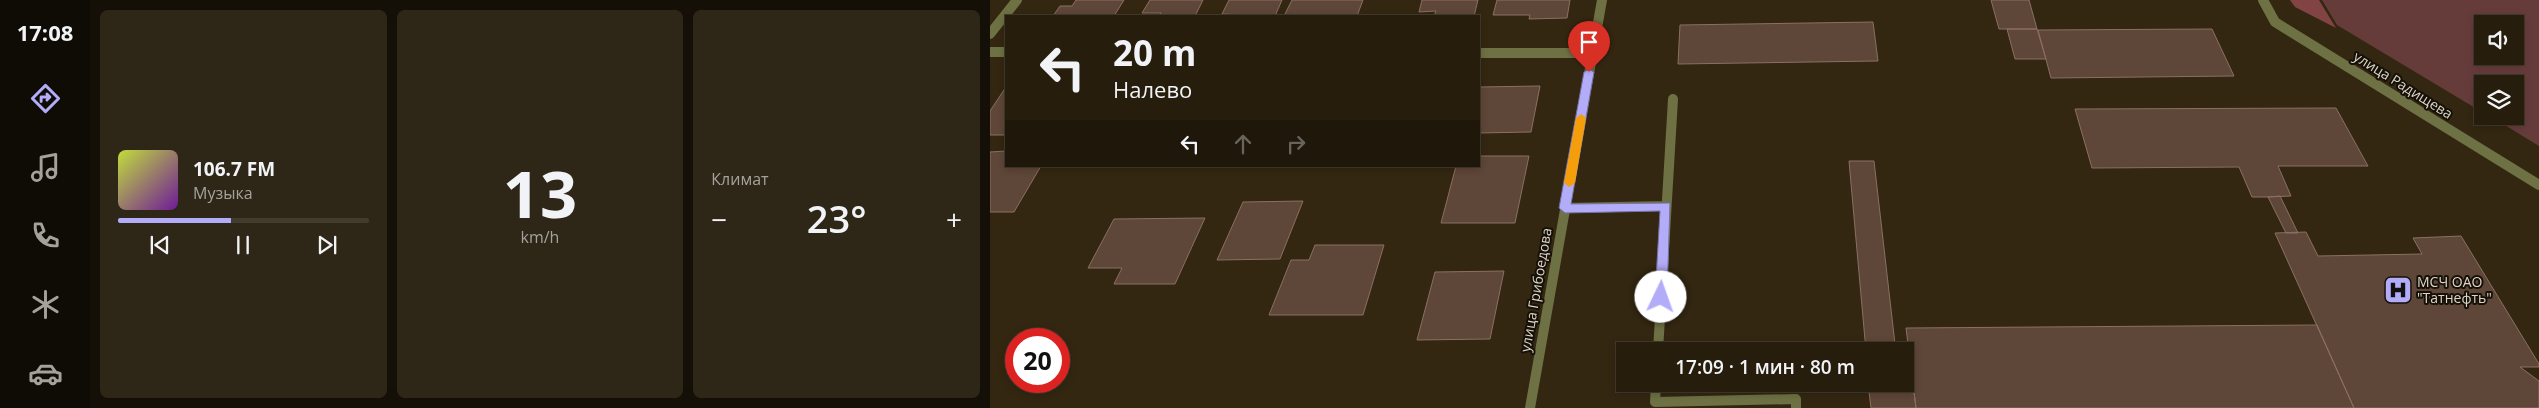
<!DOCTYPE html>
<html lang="ru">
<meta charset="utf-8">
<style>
:root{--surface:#261d0d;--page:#2e2616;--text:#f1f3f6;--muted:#a4a29d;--line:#423b2e;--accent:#b3acf9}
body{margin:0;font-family:"Open Sans",sans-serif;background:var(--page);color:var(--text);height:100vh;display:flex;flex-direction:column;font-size:19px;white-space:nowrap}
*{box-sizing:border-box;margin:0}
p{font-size:16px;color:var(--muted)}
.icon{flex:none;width:28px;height:28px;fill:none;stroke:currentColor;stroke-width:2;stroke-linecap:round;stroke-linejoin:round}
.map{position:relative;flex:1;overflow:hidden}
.panel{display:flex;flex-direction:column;gap:10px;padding:10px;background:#151007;width:900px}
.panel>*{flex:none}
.guide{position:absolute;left:15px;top:15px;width:475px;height:152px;border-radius:0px;box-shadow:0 2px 8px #0003,0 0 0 1px var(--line);background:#261d0d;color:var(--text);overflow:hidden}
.fabs{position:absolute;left:1484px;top:15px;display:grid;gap:10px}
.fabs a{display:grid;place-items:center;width:50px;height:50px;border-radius:0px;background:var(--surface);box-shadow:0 2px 8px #0003,0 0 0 1px var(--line);font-size:25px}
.speed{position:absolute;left:15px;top:328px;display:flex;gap:10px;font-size:25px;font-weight:700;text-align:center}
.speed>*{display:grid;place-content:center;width:65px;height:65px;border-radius:50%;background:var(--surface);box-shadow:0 2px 8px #0003,0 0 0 1px var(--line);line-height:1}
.speed .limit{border:8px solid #d22;background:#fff;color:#111}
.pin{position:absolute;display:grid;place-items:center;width:42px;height:42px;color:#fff;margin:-51px -21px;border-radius:50% 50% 50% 0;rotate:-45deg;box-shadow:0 0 5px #0007}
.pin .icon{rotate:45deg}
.me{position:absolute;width:55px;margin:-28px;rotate:3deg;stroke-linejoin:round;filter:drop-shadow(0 0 4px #0008)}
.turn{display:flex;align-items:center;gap:18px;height:105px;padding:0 25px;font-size:22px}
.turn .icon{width:65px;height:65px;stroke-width:2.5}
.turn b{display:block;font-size:35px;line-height:42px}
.lanes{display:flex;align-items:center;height:48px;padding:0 25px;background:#0003;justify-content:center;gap:25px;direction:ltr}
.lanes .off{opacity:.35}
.big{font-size:38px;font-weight:600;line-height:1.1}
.panel .card{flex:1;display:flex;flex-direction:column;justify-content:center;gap:8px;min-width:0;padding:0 18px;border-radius:8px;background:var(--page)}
.panel .dial{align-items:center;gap:0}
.dial b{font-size:65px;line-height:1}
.song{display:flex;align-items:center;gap:15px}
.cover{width:60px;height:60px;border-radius:8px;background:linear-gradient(135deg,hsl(70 70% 55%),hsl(280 70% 35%))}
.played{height:5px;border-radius:2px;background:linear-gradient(90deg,var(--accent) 45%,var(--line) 45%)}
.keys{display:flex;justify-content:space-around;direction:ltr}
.heat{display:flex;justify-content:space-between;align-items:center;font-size:28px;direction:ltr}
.panel .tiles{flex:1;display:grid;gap:10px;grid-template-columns:repeat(3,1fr)}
.trip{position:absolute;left:626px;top:342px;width:298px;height:50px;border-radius:0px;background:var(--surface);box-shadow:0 2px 8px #0003,0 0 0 1px var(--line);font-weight:600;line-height:50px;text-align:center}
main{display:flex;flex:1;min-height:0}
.tab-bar{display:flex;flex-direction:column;width:90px;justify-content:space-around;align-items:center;background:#0f0c05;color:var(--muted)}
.tab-bar .icon{width:35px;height:35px}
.tab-bar .on{color:var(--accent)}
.tab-bar b{font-size:22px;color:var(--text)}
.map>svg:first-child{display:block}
</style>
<main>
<nav class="tab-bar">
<b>17:08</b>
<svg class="icon on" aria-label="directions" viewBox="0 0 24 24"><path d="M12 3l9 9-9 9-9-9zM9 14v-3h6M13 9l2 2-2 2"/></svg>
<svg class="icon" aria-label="music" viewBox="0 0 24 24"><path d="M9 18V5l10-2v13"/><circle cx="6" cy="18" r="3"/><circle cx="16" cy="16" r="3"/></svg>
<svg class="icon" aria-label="phone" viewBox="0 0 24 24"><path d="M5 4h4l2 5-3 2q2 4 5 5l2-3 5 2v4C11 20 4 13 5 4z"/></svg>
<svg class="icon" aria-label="climate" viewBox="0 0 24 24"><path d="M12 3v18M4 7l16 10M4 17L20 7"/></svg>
<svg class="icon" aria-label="car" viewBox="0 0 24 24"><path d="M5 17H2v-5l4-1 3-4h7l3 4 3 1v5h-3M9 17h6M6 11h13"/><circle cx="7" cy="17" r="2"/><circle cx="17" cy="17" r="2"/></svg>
</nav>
<section class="panel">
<div class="tiles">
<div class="card">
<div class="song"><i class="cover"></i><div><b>106.7 FM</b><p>Музыка</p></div></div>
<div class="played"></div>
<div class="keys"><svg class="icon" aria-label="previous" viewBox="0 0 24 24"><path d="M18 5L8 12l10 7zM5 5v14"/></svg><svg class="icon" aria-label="pause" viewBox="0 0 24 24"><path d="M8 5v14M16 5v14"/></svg><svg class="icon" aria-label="next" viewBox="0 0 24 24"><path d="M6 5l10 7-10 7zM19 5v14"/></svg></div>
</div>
<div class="card dial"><b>13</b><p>km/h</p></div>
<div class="card"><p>Климат</p>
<div class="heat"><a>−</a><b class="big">23°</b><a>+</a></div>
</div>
</div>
</section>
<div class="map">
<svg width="1549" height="408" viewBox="0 0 1549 408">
<rect width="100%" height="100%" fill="#332711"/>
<path fill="#663c3b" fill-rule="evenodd" d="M 1332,0 L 1549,0 L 1549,146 L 1500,116 L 1525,116 L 1525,84 L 1492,84 L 1492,112 L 1347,25 ZM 1492,24 L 1525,24 L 1525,56 L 1492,56 Z"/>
<path fill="#824344" d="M 1300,0 L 1329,0 L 1346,28 L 1305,7 Z"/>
<path fill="#5e4638" stroke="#8b7062" d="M 86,0 L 134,0 L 124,16 L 63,16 L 70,6 L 82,6 Z
M 160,0 L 213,0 L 205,16 L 169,16 L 171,13 L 152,13 Z
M 239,0 L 292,0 L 285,16 L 232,14 Z
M 302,0 L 373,0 L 367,16 L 294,16 Z
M 432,0 L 488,0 L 484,16 L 444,16 L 446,11 L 429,12 Z
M 507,0 L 580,0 L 577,18 L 539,19 L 540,15 L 503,15 Z
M 1001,0 L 1039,0 L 1047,29 L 1009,29 Z
M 883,22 L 888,61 L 688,64 L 690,25 Z
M 1017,29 L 1047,29 L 1056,59 L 1025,59 Z
M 1222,29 L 1244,76 L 1061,78 L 1048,30 Z
M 550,86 L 541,132 L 489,133 L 489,87 Z
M 16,87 L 16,135 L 0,135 L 0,111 Z
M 1346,108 L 1378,166 L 1288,166 L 1301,196 L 1278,197 L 1262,197 L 1249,167 L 1102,168 L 1085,109 Z
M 16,151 L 16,166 L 51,166 L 24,212 L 0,212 L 0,152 Z
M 489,156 L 539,156 L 525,223 L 451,223 L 466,166 L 489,166 Z
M 859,161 L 884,161 L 905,344 L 918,344 L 926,408 L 881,408 L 878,384 L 915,384 L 915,351 L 876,351 Z
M 1290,196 L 1308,233 L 1296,233 L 1278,197 Z
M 313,201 L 290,259 L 227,260 L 253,202 Z
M 215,218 L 185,284 L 124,284 L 132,268 L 98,268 L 124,219 Z
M 1316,232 L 1328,256 L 1432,254 L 1423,238 L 1471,236 L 1549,364 L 1549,367 L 1530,367 L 1549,381 L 1549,408 L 1364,408 L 1285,233 Z
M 325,245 L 394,245 L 373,315 L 279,315 L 301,260 L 319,260 Z
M 514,271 L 500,339 L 427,340 L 445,272 Z
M 1327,325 L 1364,408 L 926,408 L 916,328 Z"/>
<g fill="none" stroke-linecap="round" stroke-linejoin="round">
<path stroke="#6d7143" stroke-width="10" d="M 575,208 L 676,206
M 668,351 L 683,99
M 666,384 L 665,402 L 806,399 L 806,408"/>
<path stroke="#6d7143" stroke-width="10" d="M 0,52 L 16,52
M 489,53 L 603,53
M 540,408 L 612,0"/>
<path stroke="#6d7143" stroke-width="10" d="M 1273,0 L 1285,22 L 1549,185
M 0,34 L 27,0"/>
</g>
<path fill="#b3acf9" stroke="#7470a2" d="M 599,69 L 604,72 L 581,204 L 680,203 L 677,297 L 671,302 L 665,297 L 670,211 L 575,213 L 569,208 L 594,72 Z"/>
<path fill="#f59e0b" d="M 591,114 L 596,118 L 585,183 L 579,187 L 574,183 L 586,118 Z"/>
<defs>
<g id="hospital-square" transform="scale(1.4375)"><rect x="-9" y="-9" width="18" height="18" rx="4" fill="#b3acf9" stroke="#161108"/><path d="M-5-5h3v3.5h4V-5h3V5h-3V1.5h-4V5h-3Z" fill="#111"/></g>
</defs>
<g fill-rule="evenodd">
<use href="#hospital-square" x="1408" y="290"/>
</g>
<g text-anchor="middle" stroke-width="4" stroke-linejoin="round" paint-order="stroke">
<g font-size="14" fill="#dcd4c7" stroke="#161108">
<text transform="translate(1413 85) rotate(32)" y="5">улица Радищева</text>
<text transform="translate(546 290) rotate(-80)" y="5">улица Грибоедова</text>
</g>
<g font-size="14" fill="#dcd4c7" stroke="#161108" text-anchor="start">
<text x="1427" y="287">МСЧ ОАО<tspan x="1427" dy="16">"Татнефть"</tspan></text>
</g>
</g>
</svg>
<div class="fabs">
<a><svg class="icon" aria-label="sound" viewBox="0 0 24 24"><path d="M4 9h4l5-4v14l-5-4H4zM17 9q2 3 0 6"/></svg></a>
<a><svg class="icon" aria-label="layers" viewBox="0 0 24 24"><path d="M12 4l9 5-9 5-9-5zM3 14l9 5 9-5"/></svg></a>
</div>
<div class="speed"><div class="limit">20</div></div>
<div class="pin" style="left:599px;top:72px;background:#d93025"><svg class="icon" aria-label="arrive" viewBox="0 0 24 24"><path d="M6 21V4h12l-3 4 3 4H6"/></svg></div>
<svg class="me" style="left:671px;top:297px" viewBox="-20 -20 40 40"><circle r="19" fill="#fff"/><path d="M0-13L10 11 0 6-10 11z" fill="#b3acf9"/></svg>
<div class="trip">17:09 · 1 мин · 80 m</div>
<div class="guide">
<div class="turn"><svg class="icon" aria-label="left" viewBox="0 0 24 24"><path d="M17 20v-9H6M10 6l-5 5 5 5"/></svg><div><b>20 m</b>Налево</div></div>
<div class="lanes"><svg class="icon" aria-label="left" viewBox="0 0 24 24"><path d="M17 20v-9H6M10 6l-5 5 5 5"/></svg><svg class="icon off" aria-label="ahead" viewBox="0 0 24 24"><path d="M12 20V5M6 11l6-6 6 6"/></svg><svg class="icon off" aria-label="right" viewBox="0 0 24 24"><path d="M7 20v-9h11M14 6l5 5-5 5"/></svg></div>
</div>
</div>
</main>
